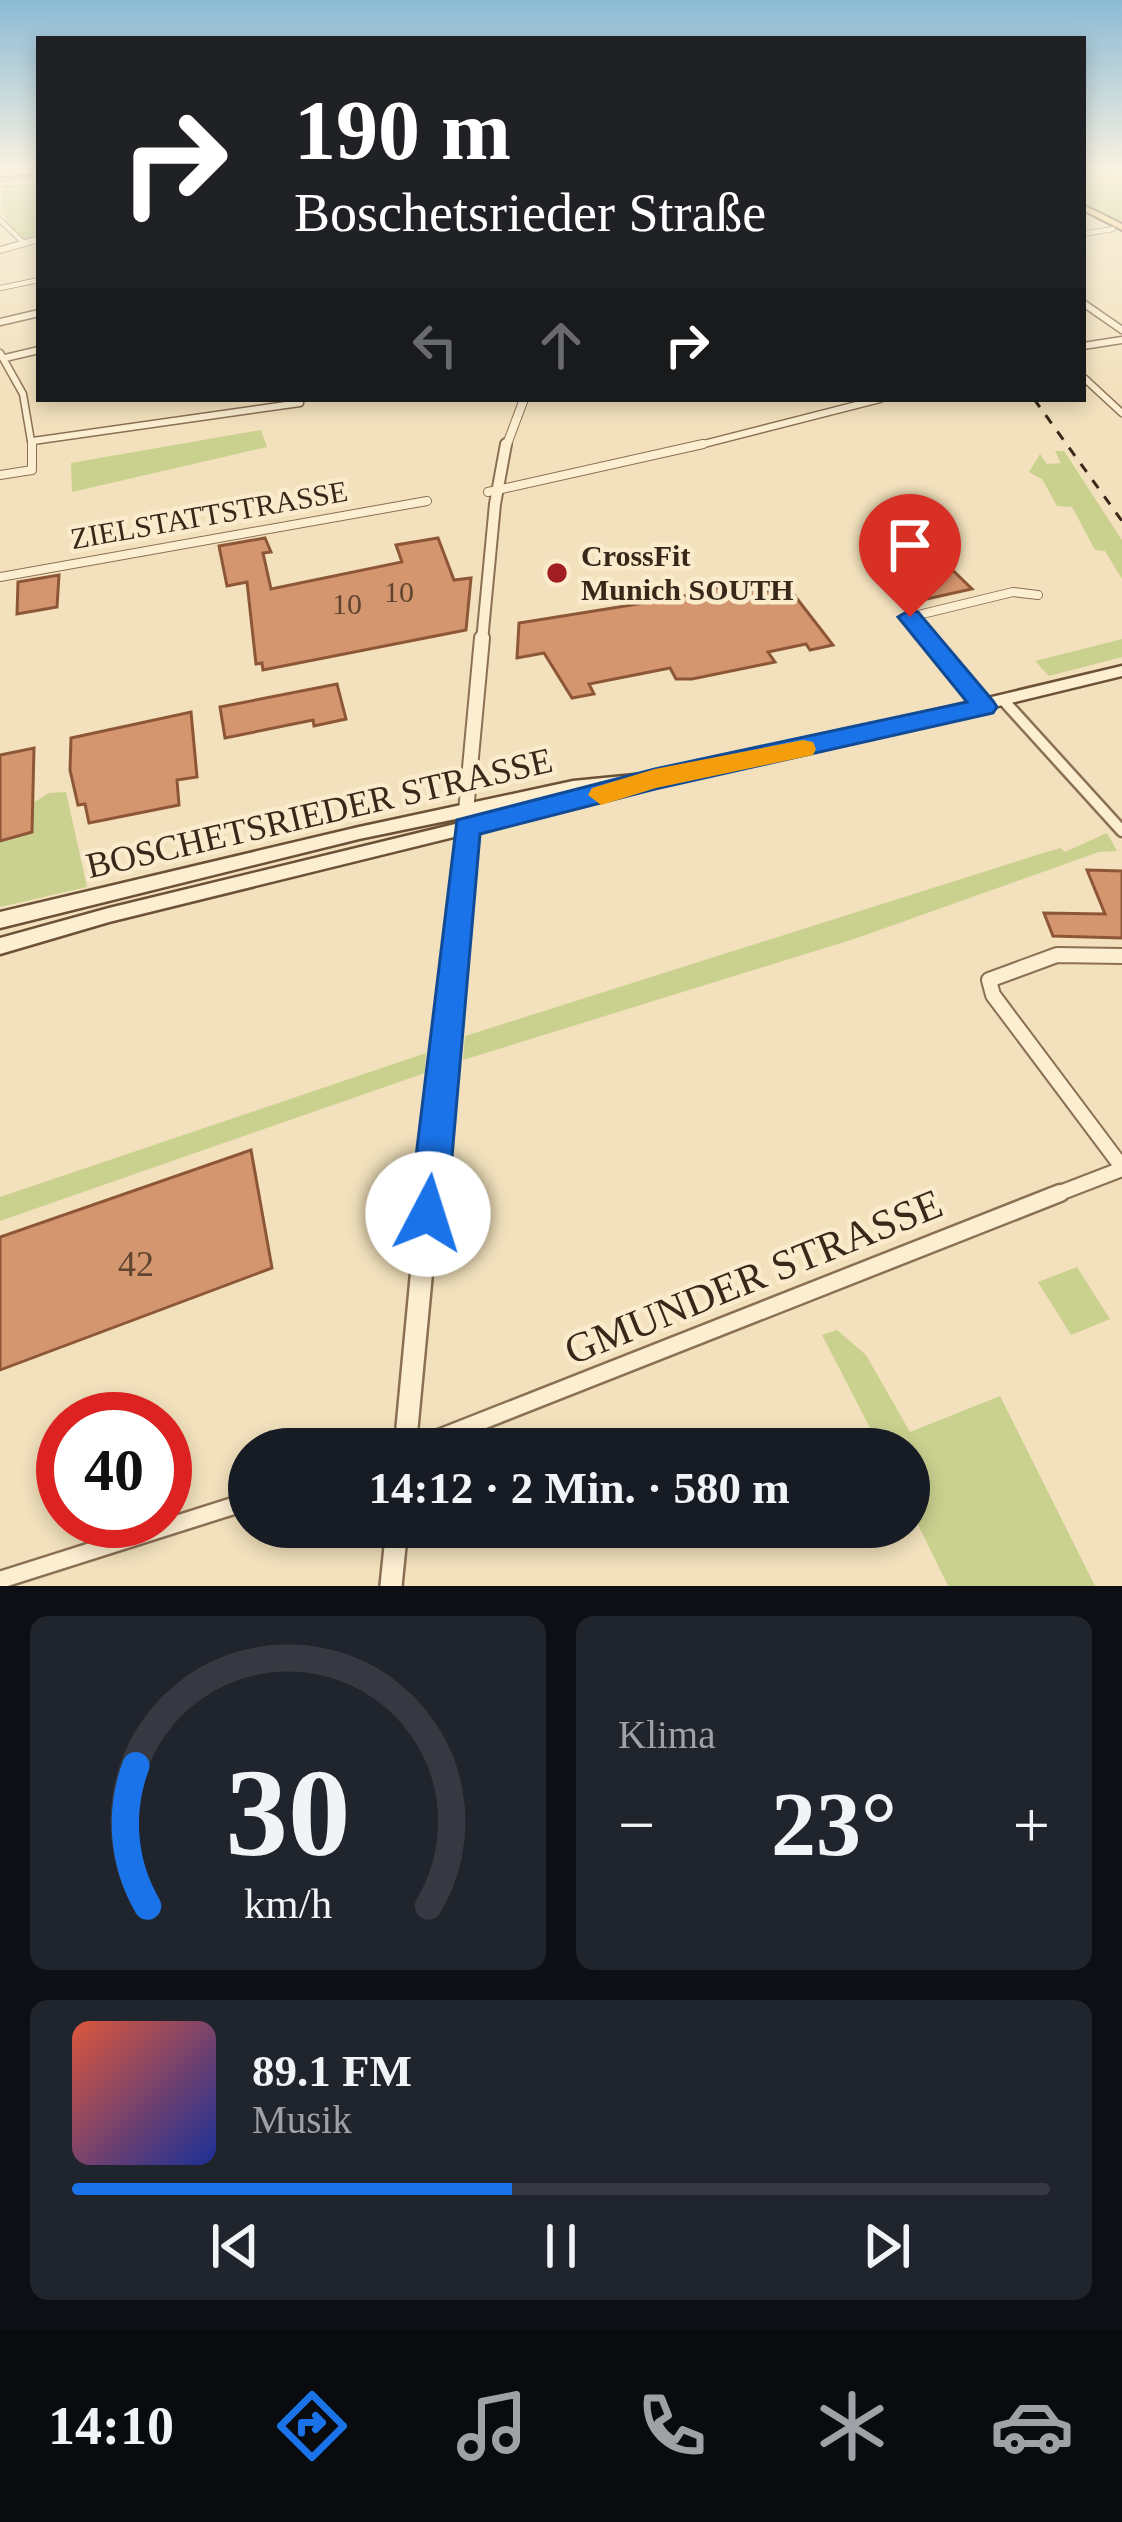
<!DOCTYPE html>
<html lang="de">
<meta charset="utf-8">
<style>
:root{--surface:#171b24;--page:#20242c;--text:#f1f3f6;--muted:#9ea1a6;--line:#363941;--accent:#1a73e8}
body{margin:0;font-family:Georgia,serif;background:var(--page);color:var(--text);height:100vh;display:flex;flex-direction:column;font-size:45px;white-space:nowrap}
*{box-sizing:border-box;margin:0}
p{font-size:39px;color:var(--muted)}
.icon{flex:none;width:66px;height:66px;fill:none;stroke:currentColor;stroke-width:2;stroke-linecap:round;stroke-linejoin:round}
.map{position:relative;height:1586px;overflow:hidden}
.side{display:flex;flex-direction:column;gap:30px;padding:30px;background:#0d0f14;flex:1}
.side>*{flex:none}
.top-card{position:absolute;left:36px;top:36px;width:1050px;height:366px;border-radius:0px;box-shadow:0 6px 18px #0003;background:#202124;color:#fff;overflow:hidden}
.speed{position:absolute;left:36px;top:1392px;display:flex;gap:24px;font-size:60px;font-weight:700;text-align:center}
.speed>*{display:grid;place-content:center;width:156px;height:156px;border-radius:50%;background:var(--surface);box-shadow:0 6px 18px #0003;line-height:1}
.speed .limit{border:18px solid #d22;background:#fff;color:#111}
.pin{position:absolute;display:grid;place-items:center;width:102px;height:102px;color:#fff;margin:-123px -51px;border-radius:50% 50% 50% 0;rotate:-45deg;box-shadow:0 0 12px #0007}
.pin .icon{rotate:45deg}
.me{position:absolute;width:132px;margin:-66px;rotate:5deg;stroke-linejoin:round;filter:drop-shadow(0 0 9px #0008)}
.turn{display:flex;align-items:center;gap:42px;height:252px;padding:0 60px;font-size:54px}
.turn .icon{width:156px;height:156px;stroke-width:2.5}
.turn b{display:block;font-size:84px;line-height:102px}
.lanes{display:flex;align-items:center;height:114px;padding:0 60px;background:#0003;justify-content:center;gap:60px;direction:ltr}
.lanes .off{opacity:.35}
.big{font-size:90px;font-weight:800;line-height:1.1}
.side .tile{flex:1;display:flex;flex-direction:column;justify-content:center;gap:18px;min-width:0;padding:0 42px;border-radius:18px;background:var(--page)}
.side .dial{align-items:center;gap:0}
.dial svg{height:312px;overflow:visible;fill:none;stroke:var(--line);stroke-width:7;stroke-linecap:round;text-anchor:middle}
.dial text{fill:var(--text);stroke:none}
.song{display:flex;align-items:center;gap:36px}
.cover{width:144px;height:144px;border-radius:18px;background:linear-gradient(135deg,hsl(10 70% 55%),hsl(230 70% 35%))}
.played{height:12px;border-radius:6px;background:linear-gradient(90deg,var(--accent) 45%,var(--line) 45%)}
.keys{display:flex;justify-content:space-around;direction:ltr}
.heat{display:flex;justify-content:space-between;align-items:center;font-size:66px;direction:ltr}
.side .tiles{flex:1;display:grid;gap:30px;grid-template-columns:1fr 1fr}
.tile:last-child{grid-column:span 2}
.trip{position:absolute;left:228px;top:1428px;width:702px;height:120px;border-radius:60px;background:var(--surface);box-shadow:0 6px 18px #0003;font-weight:800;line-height:120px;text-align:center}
.tab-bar{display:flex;height:192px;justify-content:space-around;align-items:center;background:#090b0e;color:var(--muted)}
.tab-bar .icon{width:84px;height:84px}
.tab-bar .on{color:var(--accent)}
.tab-bar b{font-size:54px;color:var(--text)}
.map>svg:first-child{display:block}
</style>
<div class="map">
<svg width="1122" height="1586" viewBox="0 0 1122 1586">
<rect width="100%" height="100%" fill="#f2e1bc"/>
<path fill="#cad18f" d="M 1083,170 L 1122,170 L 1122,224 L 1083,204 Z
M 39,183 L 39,235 L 22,239 C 3,223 0,210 4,185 Z
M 261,430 L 267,447 L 72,492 L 71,463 Z
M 1055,451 L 1064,451 L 1122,540 L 1122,579 L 1105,551 L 1095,550 L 1072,507 L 1057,506 L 1042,479 L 1029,472 L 1040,454 L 1047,464 L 1061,463 Z
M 1122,639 L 1122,657 L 1049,676 L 1035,661 Z
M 66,792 L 87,887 L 0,907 L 0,841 L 32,832 L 33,803 L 49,793 Z
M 1107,833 L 1117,851 L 1099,852 L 857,938 L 463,1060 L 465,1036 L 1043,853 L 1061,848 L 1065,852 Z
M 426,1053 L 425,1073 L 0,1221 L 0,1197 Z
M 1077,1267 L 1110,1319 L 1071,1335 L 1038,1282 Z
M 837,1330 L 866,1355 L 910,1432 L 1000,1396 L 1095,1586 L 948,1586 L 909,1506 L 909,1449 L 881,1449 L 822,1335 Z"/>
<path fill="#d4966e" stroke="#8d5737" stroke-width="3" d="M 265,538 L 271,552 L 263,553 L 271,589 L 402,562 L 396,545 L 438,538 L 454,580 L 471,578 L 466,630 L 263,670 L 262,663 L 256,664 L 247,582 L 227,586 L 219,546 Z
M 936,554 L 972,589 L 904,604 L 870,567 Z
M 59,575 L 57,607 L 17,614 L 18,582 Z
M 742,582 L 759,582 L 766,591 L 788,587 L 833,645 L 810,650 L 806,644 L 768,652 L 775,662 L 692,679 L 676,679 L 670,668 L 589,684 L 594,694 L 572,698 L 544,653 L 517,658 L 519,623 L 675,598 Z
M 337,684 L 346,719 L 314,726 L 313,720 L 225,738 L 220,707 Z
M 191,712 L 197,777 L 177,780 L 179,805 L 89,823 L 85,804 L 78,805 L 70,770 L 71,738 Z
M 34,748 L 32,832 L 0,841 L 0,755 Z
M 1087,870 L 1122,871 L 1122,938 L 1053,936 L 1044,913 L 1105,914 Z
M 251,1150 L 272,1268 L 0,1370 L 0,1237 Z"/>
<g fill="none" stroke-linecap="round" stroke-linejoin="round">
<g stroke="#8b7054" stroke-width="6">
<path id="minor-far5" d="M 0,184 L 39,182
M 0,220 L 24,243
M 1083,234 L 1113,229
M 0,288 L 39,280"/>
</g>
<g stroke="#8b7054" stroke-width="9">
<path id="minor-far4" d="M 1083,303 L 1122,330
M 0,322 L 39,313
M 1083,346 L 1122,340
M 0,353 L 23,394 L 32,447
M 5,358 L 39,350
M 1083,377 L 1122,413
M 33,441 L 300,403 L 299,399
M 692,447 L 880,399"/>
</g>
<g stroke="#8b7054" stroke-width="10">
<path id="minor-far3" d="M 0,475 L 32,470 L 32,444
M 488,492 L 703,444
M 0,577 L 427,501
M 930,641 L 910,617 L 1013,592 L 1038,595"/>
</g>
<g stroke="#8b7054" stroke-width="15">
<path id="minor-far2" d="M 928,638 L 985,707
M 1005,702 L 1122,831"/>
</g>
<g stroke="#8b7054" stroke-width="18">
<path id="minor-far1" d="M 1122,956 L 1057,955 L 989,980 L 993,995 L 1122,1167
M 1052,1196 L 1122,1169"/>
</g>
<g stroke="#8b7054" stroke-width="21">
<path id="minor" d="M 411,1449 L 1060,1193
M 0,1580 L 249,1501"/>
</g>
<g stroke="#8b7054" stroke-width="8">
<path id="tertiary-far5" d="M 0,250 L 39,239"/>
</g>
<g stroke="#8b7054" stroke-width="10">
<path id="tertiary-far4" d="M 506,447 L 524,399"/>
</g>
<g stroke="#8b7054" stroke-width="14">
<path id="tertiary-far3" d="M 482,641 L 495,504 L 506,444"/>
</g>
<g stroke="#8b7054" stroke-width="18">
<path id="tertiary-far2" d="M 459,887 L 482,638"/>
</g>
<g stroke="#8b7054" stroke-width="21">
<path id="tertiary-far1" d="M 429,1196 L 459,884"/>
</g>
<g stroke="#8b7054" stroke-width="26">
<path id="tertiary" d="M 405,1449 L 429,1193
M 391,1586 L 397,1527"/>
</g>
<g stroke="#6d5137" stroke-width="5">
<path id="secondary" d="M 1122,666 L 1122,676 L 760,764 L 645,786 L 643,790 L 637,792 L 109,922 L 0,954 L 0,938 L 109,908 L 591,791 L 359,839 L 0,928 L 0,912 L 359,827 L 573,781 L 655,773 L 760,752 Z"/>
</g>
<g stroke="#583e29" stroke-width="4">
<path id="primary" d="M 1083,205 L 1122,224 L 1122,230 L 1083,210 Z"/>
</g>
<g stroke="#583e29" stroke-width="4">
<path id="trunk" d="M 39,176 L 39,180 L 0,182 L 0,178 Z"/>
</g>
<use href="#minor-far5" stroke="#fceed0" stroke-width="4.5"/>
<use href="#minor-far4" stroke="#fceed0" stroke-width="6"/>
<use href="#minor-far3" stroke="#fceed0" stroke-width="8"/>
<use href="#minor-far2" stroke="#fceed0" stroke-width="10"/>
<use href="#minor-far1" stroke="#fceed0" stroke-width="14"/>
<use href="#minor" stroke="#fceed0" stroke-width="16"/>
<use href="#tertiary-far5" stroke="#fceed0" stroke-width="6"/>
<use href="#tertiary-far4" stroke="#fceed0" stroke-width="8"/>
<use href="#tertiary-far3" stroke="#fceed0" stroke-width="10"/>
<use href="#tertiary-far2" stroke="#fceed0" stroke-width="14"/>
<use href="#tertiary-far1" stroke="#fceed0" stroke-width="16"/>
<use href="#tertiary" stroke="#fceed0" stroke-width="21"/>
<use href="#secondary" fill="#fceed0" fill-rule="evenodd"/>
<use href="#primary" fill="#fad68f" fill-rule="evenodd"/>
<use href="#trunk" fill="#f2ba69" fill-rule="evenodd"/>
<path stroke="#39281a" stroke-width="3" stroke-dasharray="10 10" stroke-linecap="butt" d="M 1034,399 L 1122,521"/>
</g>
<linearGradient id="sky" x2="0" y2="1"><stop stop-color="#8bbad5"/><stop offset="0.43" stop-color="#f9f2e1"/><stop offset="1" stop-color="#f9f2e1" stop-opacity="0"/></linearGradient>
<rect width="1122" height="392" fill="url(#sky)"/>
<path fill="#1a73e8" stroke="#114b97" stroke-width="3" d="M 910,610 L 918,612 L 993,701 L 997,707 L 993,713 L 655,789 L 480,834 L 447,1214 L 441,1227 L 428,1233 L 415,1227 L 409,1214 L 457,820 L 655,769 L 967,702 L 898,617 Z"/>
<path fill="#f59e0b" d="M 803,740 L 813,742 L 816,749 L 813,755 L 656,788 L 601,805 L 588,795 L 592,788 L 655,769 Z"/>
<circle fill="#a01e22" stroke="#f9ebcc" stroke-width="4.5" cx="557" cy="573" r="12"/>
<g text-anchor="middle" stroke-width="9" stroke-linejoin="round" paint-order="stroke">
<g font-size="30" fill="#39281a" stroke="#f9ebcc">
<text transform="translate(209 515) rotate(-10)" y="10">ZIELSTATTSTRASSE</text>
</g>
<g font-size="30" font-weight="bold" fill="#39281a" stroke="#f9ebcc" text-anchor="start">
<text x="581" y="566">CrossFit<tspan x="581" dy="34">Munich SOUTH</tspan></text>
</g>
<g font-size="30" fill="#60442f">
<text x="399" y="602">10</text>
<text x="347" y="614">10</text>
</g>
<g font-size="36" fill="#39281a" stroke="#f9ebcc">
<text transform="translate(319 812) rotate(-13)" y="13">BOSCHETSRIEDER STRASSE</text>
</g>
<g font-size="36" fill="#60442f">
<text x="136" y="1276">42</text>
</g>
<g font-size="42" fill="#39281a" stroke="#f9ebcc">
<text transform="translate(753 1276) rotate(-22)" y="15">GMUNDER STRASSE</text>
</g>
</g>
</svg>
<div class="speed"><div class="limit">40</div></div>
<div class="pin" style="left:910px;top:617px;background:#d93025"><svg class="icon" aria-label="arrive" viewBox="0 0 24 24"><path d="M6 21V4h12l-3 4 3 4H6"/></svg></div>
<svg class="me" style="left:428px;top:1214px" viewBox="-20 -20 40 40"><circle r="19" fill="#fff"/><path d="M0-13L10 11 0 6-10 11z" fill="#1a73e8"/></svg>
<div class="trip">14:12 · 2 Min. · 580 m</div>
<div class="top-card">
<div class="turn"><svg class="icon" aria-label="right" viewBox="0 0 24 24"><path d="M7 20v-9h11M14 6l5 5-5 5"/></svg><div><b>190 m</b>Boschetsrieder Straße</div></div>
<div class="lanes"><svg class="icon off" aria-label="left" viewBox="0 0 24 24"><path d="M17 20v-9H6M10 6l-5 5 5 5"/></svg><svg class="icon off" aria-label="ahead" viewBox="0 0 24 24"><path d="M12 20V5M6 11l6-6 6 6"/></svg><svg class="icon" aria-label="right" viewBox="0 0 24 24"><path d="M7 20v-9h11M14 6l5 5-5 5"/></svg></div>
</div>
</div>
<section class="side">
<div class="tiles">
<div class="tile dial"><svg viewBox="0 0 100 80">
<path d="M14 69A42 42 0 1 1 86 69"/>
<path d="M14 69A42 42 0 0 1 11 33" stroke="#1a73e8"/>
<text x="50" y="56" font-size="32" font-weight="700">30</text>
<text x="50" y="72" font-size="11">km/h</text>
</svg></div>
<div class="tile"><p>Klima</p>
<div class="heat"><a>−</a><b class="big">23°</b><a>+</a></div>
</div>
<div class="tile">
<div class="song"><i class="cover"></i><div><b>89.1 FM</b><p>Musik</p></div></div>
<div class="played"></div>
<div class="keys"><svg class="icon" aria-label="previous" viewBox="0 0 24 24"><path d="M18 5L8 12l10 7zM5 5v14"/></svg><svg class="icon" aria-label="pause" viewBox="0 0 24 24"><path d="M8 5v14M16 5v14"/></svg><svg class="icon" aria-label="next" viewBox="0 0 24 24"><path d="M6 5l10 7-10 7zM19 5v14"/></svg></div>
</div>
</div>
</section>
<nav class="tab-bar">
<b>14:10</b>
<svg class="icon on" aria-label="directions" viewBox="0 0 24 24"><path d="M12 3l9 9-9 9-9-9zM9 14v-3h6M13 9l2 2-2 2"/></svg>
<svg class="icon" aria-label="music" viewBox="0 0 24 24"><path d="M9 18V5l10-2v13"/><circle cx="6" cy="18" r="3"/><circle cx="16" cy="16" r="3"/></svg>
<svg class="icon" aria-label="phone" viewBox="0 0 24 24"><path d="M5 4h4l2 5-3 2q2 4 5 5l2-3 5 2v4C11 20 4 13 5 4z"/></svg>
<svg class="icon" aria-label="climate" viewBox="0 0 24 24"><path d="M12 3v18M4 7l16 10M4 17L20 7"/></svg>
<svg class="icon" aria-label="car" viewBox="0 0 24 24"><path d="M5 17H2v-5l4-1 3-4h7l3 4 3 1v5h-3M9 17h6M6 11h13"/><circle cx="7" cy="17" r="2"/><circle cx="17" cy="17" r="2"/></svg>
</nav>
